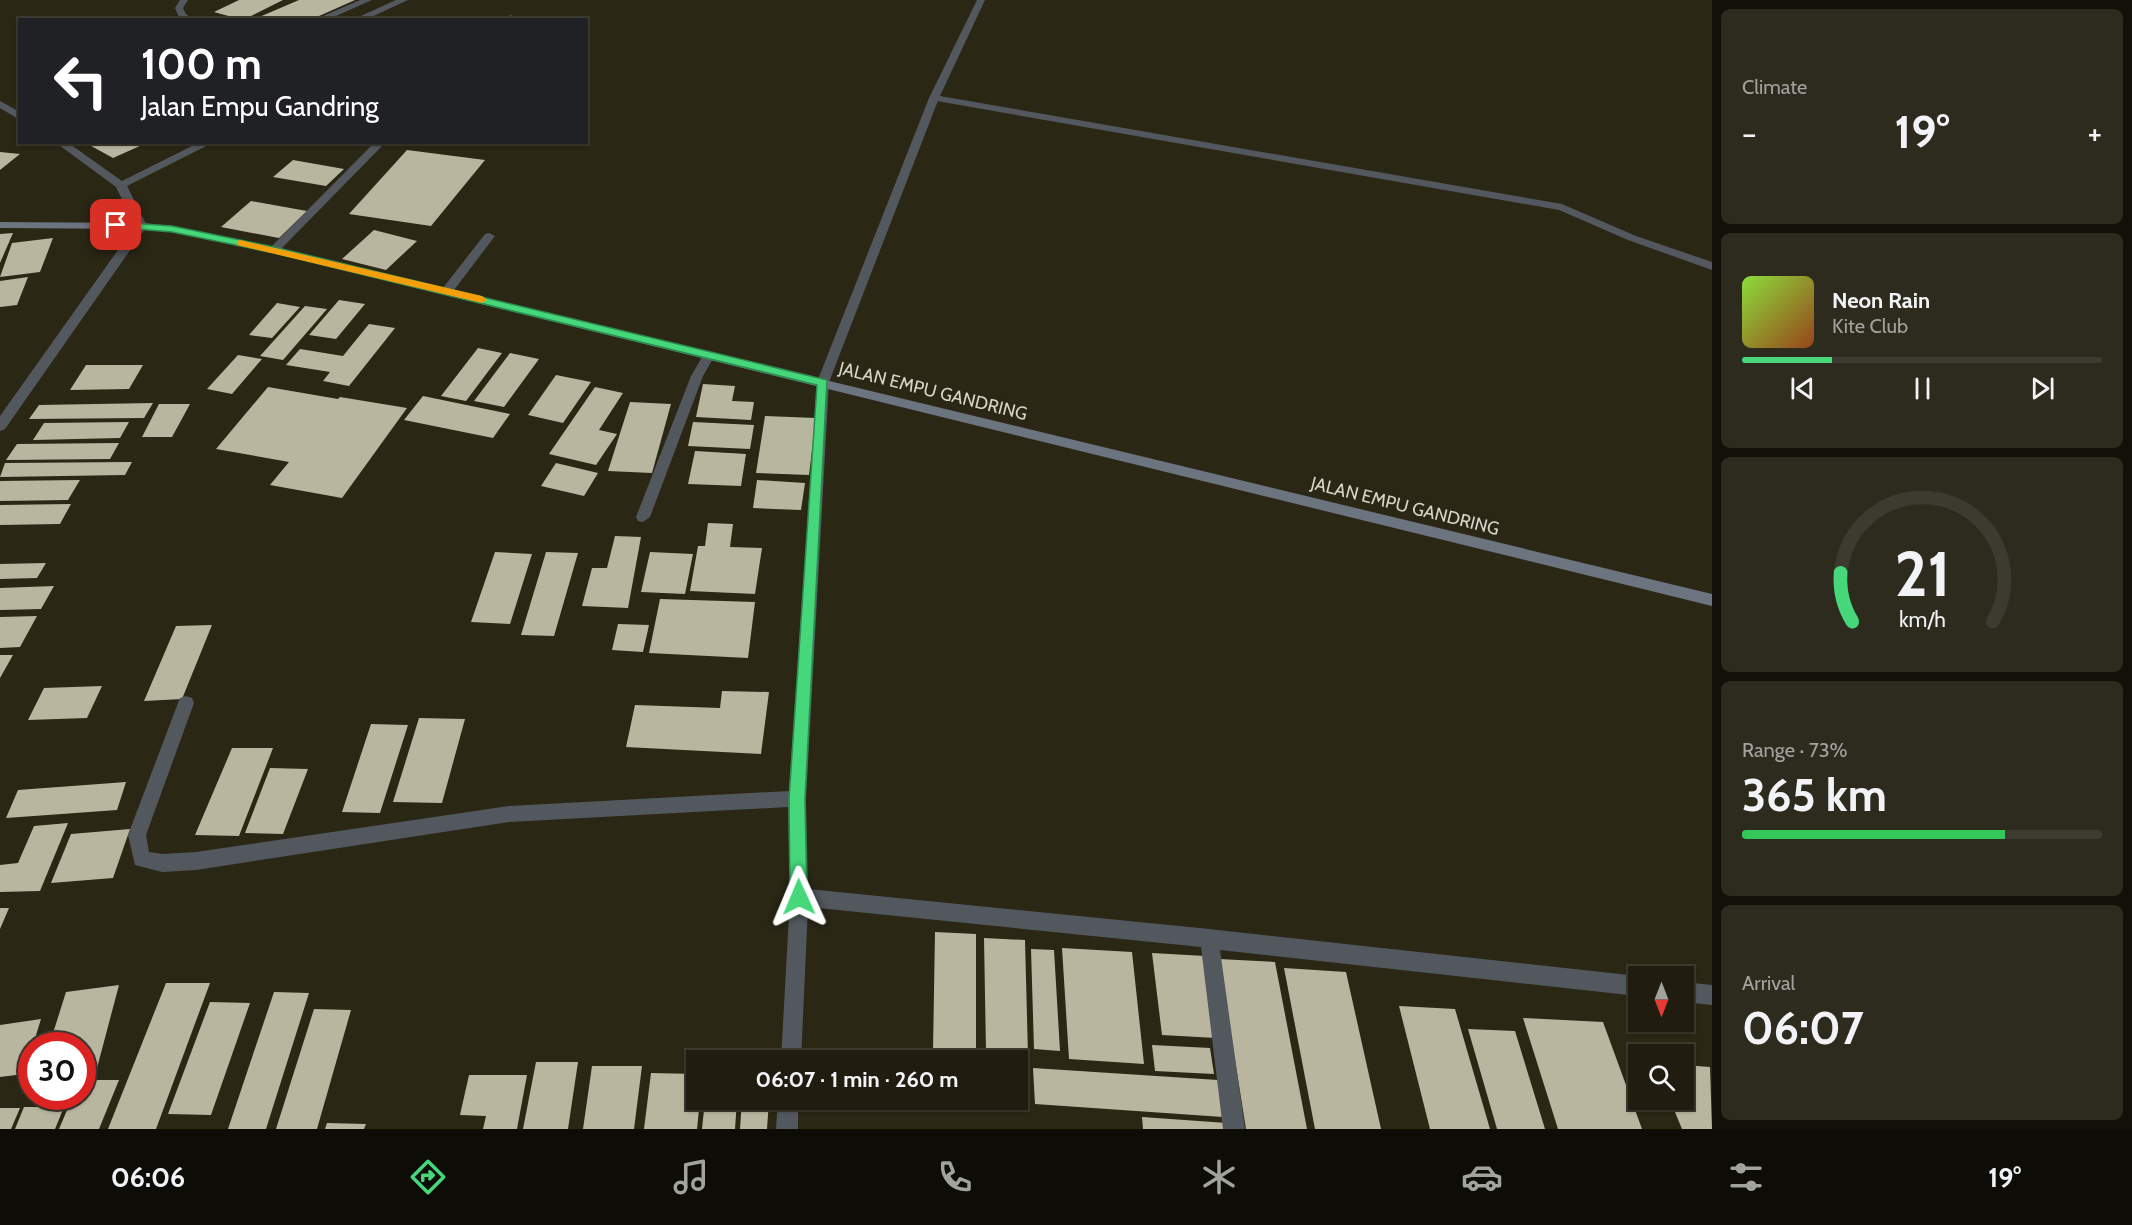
<!DOCTYPE html>
<meta charset="utf-8">
<style>
:root{--surface:#201d10;--page:#2d2a1e;--text:#f1f3f6;--muted:#a2a29f;--line:#3d3b30;--accent:#45d77a}
body{margin:0;font-family:Cabin,sans-serif;background:var(--page);color:var(--text);height:100vh;display:flex;flex-direction:column;font-size:22px;white-space:nowrap}
*{box-sizing:border-box;margin:0}
p{font-size:20px;color:var(--muted)}
.icon{flex:none;width:33px;height:33px;fill:none;stroke:currentColor;stroke-width:2;stroke-linecap:round;stroke-linejoin:round}
.map{position:relative;flex:1;overflow:hidden}
.drawer{display:flex;flex-direction:column;gap:9px;padding:9px;background:#121009;width:420px}
.drawer>*{flex:none}
.banner{position:absolute;left:18px;top:18px;width:570px;height:126px;border-radius:0px;box-shadow:0 2px 4px #0004,0 0 0 2px var(--line);background:#202124;color:#fff;overflow:hidden}
.needle{width:39px;rotate:180deg}
.controls{position:absolute;left:1628px;top:966px;display:grid;gap:12px}
.controls a{display:grid;place-items:center;width:66px;height:66px;border-radius:0px;background:var(--surface);box-shadow:0 2px 4px #0004,0 0 0 2px var(--line);font-size:30px}
.speed{position:absolute;left:18px;top:1032px;display:flex;gap:12px;font-size:30px;font-weight:700;text-align:center}
.speed>*{display:grid;place-content:center;width:78px;height:78px;border-radius:50%;background:var(--surface);box-shadow:0 2px 4px #0004,0 0 0 2px var(--line);line-height:1}
.speed .limit{border:9px solid #d22;background:#fff;color:#111}
.pin{position:absolute;display:grid;place-items:center;width:51px;height:51px;color:#fff;margin:-26px;border-radius:12px;box-shadow:0 3px 9px #0006}
.me{position:absolute;width:66px;margin:-33px;rotate:359deg;stroke-linejoin:round;filter:drop-shadow(0 0 4px #0008)}
.turn{display:flex;align-items:center;gap:21px;height:126px;padding:0 24px;font-size:27px}
.turn .icon{width:78px;height:78px;stroke-width:2.5}
.turn b{display:block;font-size:42px;line-height:51px}
.big{font-size:45px;font-weight:700;line-height:1.1}
.drawer .card{flex:1;display:flex;flex-direction:column;justify-content:center;gap:9px;min-width:0;padding:0 21px;border-radius:9px;background:var(--page)}
.drawer .dial{align-items:center;gap:0}
.dial svg{height:156px;overflow:visible;fill:none;stroke:var(--line);stroke-width:7;stroke-linecap:round;text-anchor:middle}
.dial text{fill:var(--text);stroke:none}
.song{display:flex;align-items:center;gap:18px}
.cover{width:72px;height:72px;border-radius:9px;background:linear-gradient(135deg,hsl(90 70% 55%),hsl(20 70% 35%))}
.played{height:6px;border-radius:3px;background:linear-gradient(90deg,var(--accent) 25%,var(--line) 25%)}
.keys{display:flex;justify-content:space-around;direction:ltr}
.heat{display:flex;justify-content:space-between;align-items:center;font-size:33px;direction:ltr}
.charge{height:9px;border-radius:4px;background:linear-gradient(90deg,#34c759 73%,var(--line) 0)}
.trip{position:absolute;left:686px;top:1050px;width:342px;height:60px;border-radius:0px;background:var(--surface);box-shadow:0 2px 4px #0004,0 0 0 2px var(--line);font-weight:700;line-height:60px;text-align:center}
.tabs{display:flex;height:96px;justify-content:space-around;align-items:center;background:#0d0c06;color:var(--muted)}
.tabs .icon{width:42px;height:42px}
.tabs .on{color:var(--accent)}
.tabs b{font-size:27px;color:var(--text)}
main{display:flex;flex:1;min-height:0}
.map>svg:first-child{display:block}
</style>
<main>
<div class="map">
<svg width="1712" height="1129" viewBox="0 0 1712 1129">
<rect width="100%" height="100%" fill="#2a2715"/>
<path fill="#b9b6a0" d="M 239,0 L 283,0 L 243,20 L 214,12 Z
M 299,0 L 355,0 L 310,20 L 252,20 Z
M 84,142 L 138,142 L 142,145 L 113,158 Z
M 407,150 L 485,160 L 431,226 L 349,214 Z
M 0,152 L 20,154 L 0,170 Z
M 293,160 L 344,169 L 326,186 L 273,177 Z
M 251,201 L 307,211 L 279,238 L 221,227 Z
M 374,230 L 417,241 L 386,270 L 342,259 Z
M 13,233 L 0,263 L 0,234 Z
M 53,238 L 40,272 L 0,277 L 12,243 Z
M 28,277 L 17,305 L 0,307 L 0,281 Z
M 339,300 L 365,304 L 336,339 L 309,335 Z
M 277,303 L 300,307 L 272,338 L 249,335 Z
M 305,306 L 327,309 L 283,360 L 260,356 Z
M 369,324 L 395,328 L 349,386 L 323,381 L 330,372 L 286,365 L 300,349 L 343,356 Z
M 478,348 L 502,353 L 466,401 L 441,396 Z
M 510,353 L 539,359 L 504,407 L 474,401 Z
M 238,355 L 262,359 L 232,394 L 207,389 Z
M 86,365 L 143,365 L 129,389 L 70,390 Z
M 556,375 L 591,382 L 563,423 L 528,415 Z
M 703,384 L 735,386 L 732,401 L 754,402 L 751,420 L 696,417 Z
M 268,387 L 338,399 L 340,397 L 407,408 L 342,498 L 270,485 L 289,462 L 216,449 Z
M 595,387 L 623,393 L 599,430 L 617,434 L 596,465 L 549,454 Z
M 423,396 L 510,414 L 493,438 L 404,420 Z
M 630,402 L 671,404 L 652,473 L 608,471 Z
M 153,403 L 144,418 L 29,419 L 39,405 Z
M 159,404 L 190,404 L 172,437 L 142,437 Z
M 765,416 L 816,418 L 809,475 L 756,473 Z
M 129,422 L 120,438 L 33,440 L 44,423 Z
M 693,422 L 754,425 L 750,449 L 688,446 Z
M 119,443 L 110,459 L 6,460 L 17,444 Z
M 695,451 L 746,454 L 741,486 L 688,484 Z
M 132,462 L 125,475 L 0,477 L 5,463 Z
M 556,463 L 598,473 L 584,496 L 541,486 Z
M 80,480 L 68,500 L 0,501 L 0,481 Z
M 757,480 L 805,483 L 801,510 L 753,508 Z
M 71,504 L 60,524 L 0,525 L 0,505 Z
M 708,523 L 733,524 L 730,547 L 762,548 L 755,594 L 690,591 L 698,546 L 705,546 Z
M 615,536 L 641,537 L 628,608 L 582,606 L 592,568 L 607,568 Z
M 495,552 L 532,554 L 510,624 L 471,622 Z
M 546,552 L 578,553 L 554,636 L 521,635 Z
M 650,552 L 693,554 L 685,594 L 641,592 Z
M 46,563 L 37,578 L 0,579 L 0,564 Z
M 54,586 L 41,609 L 0,610 L 0,588 Z
M 660,599 L 755,602 L 748,658 L 649,653 Z
M 37,616 L 20,647 L 0,648 L 0,617 Z
M 618,624 L 649,625 L 643,652 L 612,650 Z
M 212,625 L 182,699 L 144,701 L 176,626 Z
M 0,655 L 13,655 L 0,678 Z
M 102,686 L 87,718 L 28,720 L 44,688 Z
M 722,691 L 769,692 L 761,754 L 626,747 L 635,705 L 720,708 Z
M 419,718 L 465,719 L 442,803 L 393,802 Z
M 371,724 L 408,725 L 380,813 L 342,812 Z
M 232,748 L 273,748 L 239,836 L 195,835 Z
M 270,768 L 308,769 L 283,834 L 245,833 Z
M 126,782 L 117,810 L 6,818 L 18,790 Z
M 68,823 L 40,891 L 0,892 L 0,865 L 18,863 L 34,826 Z
M 130,829 L 113,878 L 51,883 L 71,834 Z
M 0,908 L 9,908 L 0,929 Z
M 935,932 L 976,934 L 976,1055 L 933,1052 Z
M 984,938 L 1025,940 L 1028,1055 L 986,1052 Z
M 1062,948 L 1132,952 L 1144,1064 L 1069,1059 Z
M 1031,949 L 1054,950 L 1060,1051 L 1034,1049 Z
M 1152,953 L 1205,956 L 1216,1038 L 1162,1035 Z
M 1219,959 L 1275,962 L 1307,1129 L 1246,1129 Z
M 1284,968 L 1346,972 L 1381,1129 L 1315,1129 Z
M 166,983 L 210,983 L 156,1129 L 108,1129 Z
M 119,985 L 97,1068 L 82,1070 L 82,1046 L 49,1046 L 66,992 Z
M 274,992 L 309,993 L 266,1129 L 228,1129 Z
M 210,1002 L 250,1003 L 211,1115 L 168,1114 Z
M 1399,1006 L 1455,1009 L 1490,1129 L 1430,1129 Z
M 314,1009 L 351,1010 L 317,1129 L 276,1129 Z
M 1523,1018 L 1603,1022 L 1642,1129 L 1558,1129 Z
M 41,1019 L 24,1074 L 0,1077 L 0,1025 Z
M 1468,1029 L 1515,1031 L 1545,1129 L 1497,1129 Z
M 1152,1045 L 1210,1048 L 1214,1074 L 1155,1071 Z
M 536,1062 L 578,1062 L 568,1129 L 523,1129 Z
M 1683,1065 L 1710,1067 L 1712,1129 L 1682,1129 L 1670,1100 L 1683,1100 Z
M 592,1066 L 642,1066 L 634,1129 L 583,1129 Z
M 1033,1068 L 1218,1080 L 1223,1117 L 1035,1104 Z
M 651,1073 L 696,1074 L 696,1100 L 700,1100 L 697,1129 L 644,1129 Z
M 469,1075 L 527,1075 L 517,1129 L 483,1129 L 486,1116 L 460,1115 Z
M 82,1080 L 119,1080 L 99,1129 L 59,1129 L 73,1096 L 82,1096 Z
M 705,1100 L 737,1100 L 735,1129 L 702,1129 Z
M 742,1100 L 769,1100 L 767,1129 L 740,1129 Z
M 24,1107 L 64,1107 L 55,1129 L 15,1129 Z
M 0,1108 L 20,1108 L 11,1129 L 0,1129 Z
M 1142,1117 L 1227,1123 L 1227,1129 L 1143,1129 Z
M 327,1123 L 366,1124 L 364,1129 L 325,1129 Z"/>
<g fill="none" stroke-linecap="round" stroke-linejoin="round">
<path fill="#53585f" fill-rule="evenodd" d="M 934,95 L 1562,204 L 1636,236 L 1712,262 L 1712,270 L 1628,240 L 1559,210 L 931,100 L 929,98 Z
M 489,233 L 495,236 L 451,294 L 443,294 L 443,288 L 485,234 Z"/>
<path fill="#53585f" fill-rule="evenodd" d="M 180,0 L 188,0 L 183,8 L 186,14 L 194,20 L 179,17 L 175,8 Z
M 360,0 L 372,0 L 327,20 L 314,20 Z
M 396,0 L 408,0 L 365,20 L 352,20 Z
M 977,0 L 985,0 L 939,98 L 829,382 L 806,799 L 808,889 L 1209,929 L 1638,976 L 1638,996 L 1220,950 L 1245,1129 L 1223,1129 L 1201,947 L 808,907 L 801,1060 L 781,1060 L 790,897 L 788,807 L 509,822 L 196,870 L 162,872 L 135,865 L 128,835 L 178,703 L 180,698 L 186,696 L 192,698 L 194,703 L 146,835 L 149,852 L 162,854 L 196,852 L 509,806 L 789,791 L 817,382 L 929,98 Z
M 510,15 L 513,16 L 513,20 L 504,20 Z
M 0,101 L 20,112 L 20,120 L 0,108 Z
M 55,142 L 67,142 L 122,181 L 200,142 L 214,142 L 127,186 L 147,226 L 5,429 L 0,431 L 0,416 L 135,226 L 116,187 Z
M 375,142 L 386,142 L 278,252 L 270,252 L 270,248 Z
M 709,351 L 715,355 L 703,376 L 650,517 L 643,522 L 638,521 L 636,517 L 691,376 L 705,352 Z
M 1683,982 L 1712,985 L 1712,1005 L 1683,1002 Z
M 778,1100 L 798,1100 L 798,1129 L 776,1129 Z"/>
<path fill="#6c7480" fill-rule="evenodd" d="M 0,222 L 141,223 L 172,226 L 274,247 L 1712,594 L 1712,606 L 274,253 L 172,232 L 141,229 L 0,228 Z"/>
</g>
<path fill="#45d77a" stroke="#2d8c4f" stroke-width="1.5" d="M 116,222 L 172,226 L 274,247 L 827,380 L 805,799 L 807,897 L 805,903 L 799,905 L 793,903 L 790,897 L 789,799 L 817,385 L 274,253 L 172,232 L 112,227 L 111,225 Z"/>
<path fill="#f59e0b" d="M 240,240 L 482,296 L 487,300 L 482,303 L 237,245 L 237,241 Z"/>
<g text-anchor="middle" stroke-width="6" stroke-linejoin="round" paint-order="stroke">
<g font-size="18" fill="#d6d5c9" stroke="#2a2715">
<text transform="translate(933 391) rotate(14)" y="6">JALAN EMPU GANDRING</text>
<text transform="translate(1405 506) rotate(14)" y="6">JALAN EMPU GANDRING</text>
</g>
</g>
</svg>
<div class="controls">
<a><svg class="needle" viewBox="-14 -14 28 28"><path d="M0-13l5 13h-10z" fill="#e53935"/><path d="M0 13l5-13h-10z" fill="#a2a29f"/></svg></a>
<a><svg class="icon" aria-label="search" viewBox="0 0 24 24"><circle cx="10" cy="10" r="6"/><path d="M15 15l6 6"/></svg></a>
</div>
<div class="speed"><div class="limit">30</div></div>
<div class="pin" style="left:116px;top:225px;background:#d93025"><svg class="icon" aria-label="arrive" viewBox="0 0 24 24"><path d="M6 21V4h12l-3 4 3 4H6"/></svg></div>
<svg class="me" style="left:799px;top:897px" viewBox="-20 -20 40 40"><path d="M0-17L14 15 0 8-14 15z" fill="#45d77a" stroke="#fff" stroke-width="4"/></svg>
<div class="trip">06:07 · 1 min · 260 m</div>
<div class="banner">
<div class="turn"><svg class="icon" aria-label="left" viewBox="0 0 24 24"><path d="M17 20v-9H6M10 6l-5 5 5 5"/></svg><div><b>100 m</b>Jalan Empu Gandring</div></div>
</div>
</div>
<section class="drawer">
<div class="card"><p>Climate</p>
<div class="heat"><a>−</a><b class="big">19°</b><a>+</a></div>
</div>
<div class="card">
<div class="song"><i class="cover"></i><div><b>Neon Rain</b><p>Kite Club</p></div></div>
<div class="played"></div>
<div class="keys"><svg class="icon" aria-label="previous" viewBox="0 0 24 24"><path d="M18 5L8 12l10 7zM5 5v14"/></svg><svg class="icon" aria-label="pause" viewBox="0 0 24 24"><path d="M8 5v14M16 5v14"/></svg><svg class="icon" aria-label="next" viewBox="0 0 24 24"><path d="M6 5l10 7-10 7zM19 5v14"/></svg></div>
</div>
<div class="card dial"><svg viewBox="0 0 100 80">
<path d="M14 69A42 42 0 1 1 86 69"/>
<path d="M14 69A42 42 0 0 1 8 44" stroke="#45d77a"/>
<text x="50" y="56" font-size="32" font-weight="700">21</text>
<text x="50" y="72" font-size="11">km/h</text>
</svg></div>
<div class="card"><p>Range · 73%</p><b class="big">365 km</b><div class="charge"></div></div>
<div class="card"><p>Arrival</p><b class="big">06:07</b></div>
</section>
</main>
<nav class="tabs">
<b>06:06</b>
<svg class="icon on" aria-label="directions" viewBox="0 0 24 24"><path d="M12 3l9 9-9 9-9-9zM9 14v-3h6M13 9l2 2-2 2"/></svg>
<svg class="icon" aria-label="music" viewBox="0 0 24 24"><path d="M9 18V5l10-2v13"/><circle cx="6" cy="18" r="3"/><circle cx="16" cy="16" r="3"/></svg>
<svg class="icon" aria-label="phone" viewBox="0 0 24 24"><path d="M5 4h4l2 5-3 2q2 4 5 5l2-3 5 2v4C11 20 4 13 5 4z"/></svg>
<svg class="icon" aria-label="climate" viewBox="0 0 24 24"><path d="M12 3v18M4 7l16 10M4 17L20 7"/></svg>
<svg class="icon" aria-label="car" viewBox="0 0 24 24"><path d="M5 17H2v-5l4-1 3-4h7l3 4 3 1v5h-3M9 17h6M6 11h13"/><circle cx="7" cy="17" r="2"/><circle cx="17" cy="17" r="2"/></svg>
<svg class="icon" aria-label="filters" viewBox="0 0 24 24"><path d="M4 7h16M4 17h16"/><circle cx="9" cy="7" r="2"/><circle cx="15" cy="17" r="2"/></svg>
<b>19°</b>
</nav>
